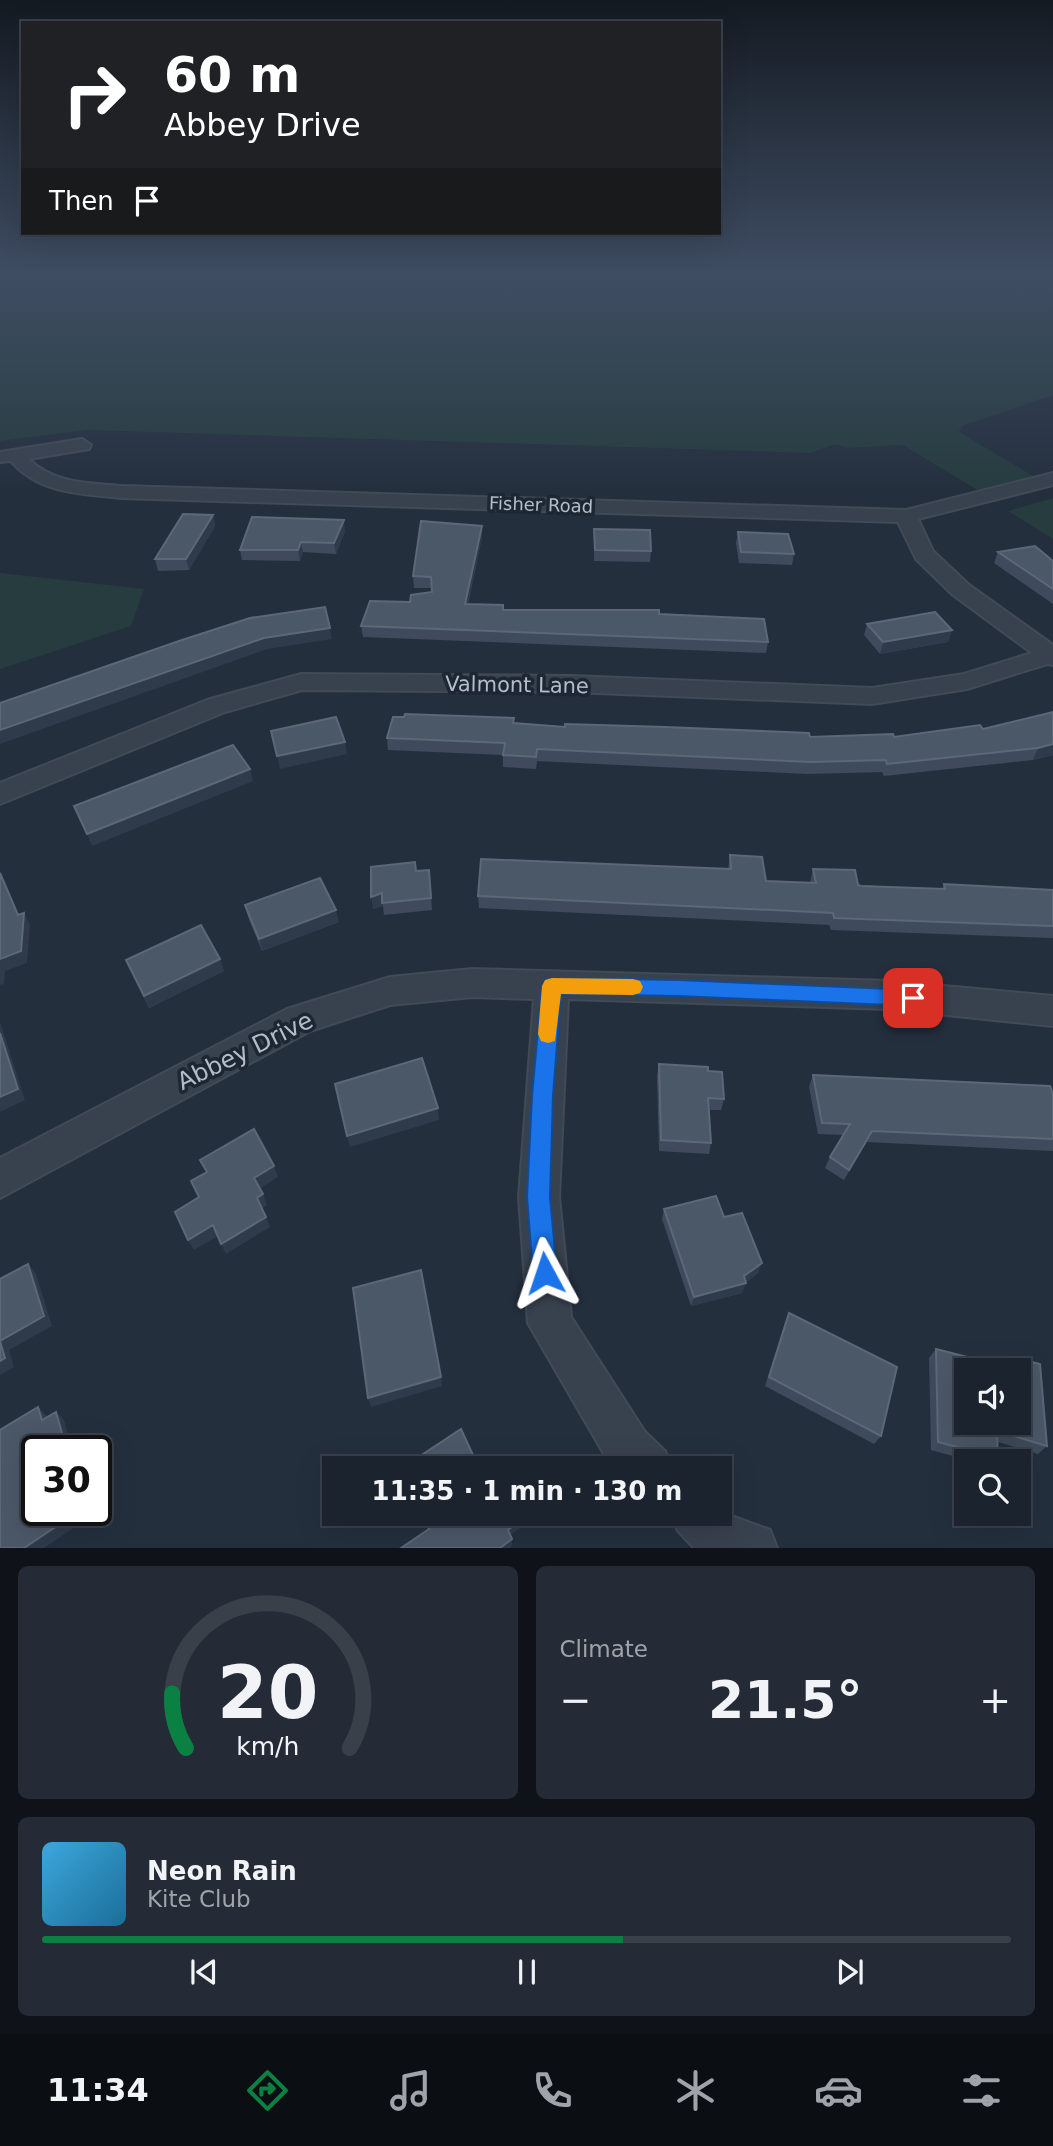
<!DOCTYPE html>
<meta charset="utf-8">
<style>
:root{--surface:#1b232e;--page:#242b36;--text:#f1f3f6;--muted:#a0a4aa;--line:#39404a;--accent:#0b8043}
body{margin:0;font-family:"DejaVu Sans",sans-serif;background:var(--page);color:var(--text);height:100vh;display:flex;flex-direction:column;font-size:26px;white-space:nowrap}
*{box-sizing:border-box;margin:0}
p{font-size:23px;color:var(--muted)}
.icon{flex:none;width:38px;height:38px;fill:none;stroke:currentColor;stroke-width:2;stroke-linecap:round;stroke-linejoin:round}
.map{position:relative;height:1548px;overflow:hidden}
.sheet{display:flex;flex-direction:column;gap:18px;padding:18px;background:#0f1319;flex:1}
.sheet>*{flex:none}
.banner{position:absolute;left:21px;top:21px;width:700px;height:214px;border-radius:0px;box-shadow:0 7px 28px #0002,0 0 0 2px var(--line);background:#202124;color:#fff;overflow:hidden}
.controls{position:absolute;left:954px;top:1358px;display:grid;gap:14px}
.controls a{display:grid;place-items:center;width:77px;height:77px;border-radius:0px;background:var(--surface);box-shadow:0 7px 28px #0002,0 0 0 2px var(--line);font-size:35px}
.speed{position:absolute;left:21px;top:1435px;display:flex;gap:14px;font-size:35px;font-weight:700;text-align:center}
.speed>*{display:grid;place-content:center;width:91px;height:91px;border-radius:50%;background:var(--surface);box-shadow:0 7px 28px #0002,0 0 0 2px var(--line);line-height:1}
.speed .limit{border:4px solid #111;border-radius:10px;background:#fff;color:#111}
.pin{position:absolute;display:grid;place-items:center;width:60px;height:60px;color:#fff;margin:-30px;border-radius:14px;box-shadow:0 4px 10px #0006}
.me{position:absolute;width:77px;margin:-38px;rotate:355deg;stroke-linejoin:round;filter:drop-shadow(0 0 5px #0008)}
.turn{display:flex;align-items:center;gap:24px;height:147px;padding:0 28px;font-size:32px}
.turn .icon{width:91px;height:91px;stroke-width:2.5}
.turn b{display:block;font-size:49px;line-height:60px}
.then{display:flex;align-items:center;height:66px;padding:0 28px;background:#0003;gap:14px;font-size:26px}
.big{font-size:52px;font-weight:700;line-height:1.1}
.sheet .tile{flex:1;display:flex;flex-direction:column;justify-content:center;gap:10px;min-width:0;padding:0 24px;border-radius:10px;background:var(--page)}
.sheet .dial{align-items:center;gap:0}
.dial svg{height:182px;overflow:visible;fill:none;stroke:var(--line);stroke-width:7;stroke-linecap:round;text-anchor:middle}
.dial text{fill:var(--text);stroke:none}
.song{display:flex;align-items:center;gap:21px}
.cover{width:84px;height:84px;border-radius:10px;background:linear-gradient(135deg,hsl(200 70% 55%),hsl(200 70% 35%))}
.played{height:7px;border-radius:4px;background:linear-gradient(90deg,var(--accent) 60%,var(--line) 60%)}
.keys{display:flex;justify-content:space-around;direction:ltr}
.heat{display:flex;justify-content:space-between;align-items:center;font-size:38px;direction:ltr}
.sheet .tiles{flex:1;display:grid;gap:18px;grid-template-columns:1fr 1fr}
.tile:last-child{grid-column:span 2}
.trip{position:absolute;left:322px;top:1456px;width:410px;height:70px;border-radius:0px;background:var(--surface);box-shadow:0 7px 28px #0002,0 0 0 2px var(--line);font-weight:700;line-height:70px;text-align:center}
.menu{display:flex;height:112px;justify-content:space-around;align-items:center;background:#0b0e12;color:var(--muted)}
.menu .icon{width:49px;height:49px}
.menu .on{color:var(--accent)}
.menu b{font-size:32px;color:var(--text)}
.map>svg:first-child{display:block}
</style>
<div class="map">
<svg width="1053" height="1548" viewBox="0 0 1053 1548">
<rect width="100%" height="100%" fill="#242f3e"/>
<path fill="#263c3f" d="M 0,274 L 1053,274 L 1053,395 L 962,426 L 959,432 L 1035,477 L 979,491 L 903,445 L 848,448 L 835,444 L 811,453 L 88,430 L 0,441 Z
M 1053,498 L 1053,539 L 1008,511 Z
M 0,573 L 144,589 L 131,626 L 0,669 Z"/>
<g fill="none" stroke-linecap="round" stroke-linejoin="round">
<g stroke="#414a57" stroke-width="4">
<path id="minor" d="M 82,439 L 91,445 L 89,449 L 29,459 C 53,484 90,483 122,486 L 906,510 L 1053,473 L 1053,485 L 918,519 L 933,551 L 969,585 L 1053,645 L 1053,665 L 1047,664 L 967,689 L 872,704 L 572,692 L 302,690 L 225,712 L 0,804 L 0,783 L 207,700 L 301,674 L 572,676 L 872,688 L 964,674 L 1032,653 L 953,595 L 916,559 L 898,522 L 122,498 C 82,494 39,494 11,461 L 0,462 L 0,452 Z
M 472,969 L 889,981 L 1053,996 L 1053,1026 L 889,1009 L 568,999 L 559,1197 L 571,1317 L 645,1432 L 665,1451 L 672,1468 L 611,1466 L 528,1323 L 519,1197 L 534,999 L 472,997 L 390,1005 L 310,1031 L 0,1198 L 0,1158 L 287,1009 L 390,977 Z
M 719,1503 L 734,1517 L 770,1530 L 777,1548 L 694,1548 L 678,1531 L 671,1514 L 719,1514 Z"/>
</g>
<use href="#minor" fill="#38414e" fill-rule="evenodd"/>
</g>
<path fill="#3f4b5c" d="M 213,515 L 215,526 L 189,570 L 158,571 L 155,559 Z
M 594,529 L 651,551 L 650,562 L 594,561 Z
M 345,531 L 336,554 L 303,552 L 300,561 L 242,560 L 240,550 Z
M 738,532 L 794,554 L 792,565 L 739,563 L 736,543 Z
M 482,537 L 468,604 L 503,610 L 659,614 L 768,642 L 766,653 L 363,637 L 361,626 L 432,592 L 431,588 L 414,588 L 413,576 Z
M 998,552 L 1053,561 L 1053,604 L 994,563 Z
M 867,624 L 952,630 L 948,642 L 880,654 L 864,635 Z
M 1053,712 L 1053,755 L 1033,760 L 884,776 L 882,772 L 807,774 L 537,761 L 536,769 L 503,767 L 503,755 L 388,750 L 387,738 L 514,718 L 514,723 L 565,727 L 810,737 L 894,737 L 983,729 Z
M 730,855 L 766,881 L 810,883 L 813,869 L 858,885 L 942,889 L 944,884 L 1053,890 L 1053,938 L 831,930 L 829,925 L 479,908 L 478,896 L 728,869 Z
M 429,870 L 432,910 L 384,915 L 383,906 L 373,909 L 416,871 Z
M 245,905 L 339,922 L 262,951 L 248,917 Z
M 126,960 L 224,971 L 149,1008 Z
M 659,1064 L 708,1071 L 724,1099 L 721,1110 L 709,1110 L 711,1143 L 709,1154 L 659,1151 L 657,1076 Z
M 813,1075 L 1053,1094 L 1053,1151 L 867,1142 L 844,1180 L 825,1168 L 830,1157 L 843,1135 L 818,1134 L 809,1087 Z
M 664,1209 L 724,1217 L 758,1273 L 746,1282 L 742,1293 L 691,1306 L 662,1219 Z
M 789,1313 L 881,1436 L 874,1444 L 765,1386 L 785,1323 Z
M 936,1349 L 1005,1367 L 1013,1357 L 1047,1446 L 1038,1454 L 998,1442 L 998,1458 L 995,1461 L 971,1461 L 931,1450 L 929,1358 Z"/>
<path fill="#2f3b4b" d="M 213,515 L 215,526 L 189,570 L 186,559 Z
M 344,520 L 345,531 L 336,554 L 334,543 Z
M 482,526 L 482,537 L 465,615 L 465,604 Z
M 301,542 L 303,552 L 300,561 L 298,550 Z
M 330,628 L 332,639 L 267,649 L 0,744 L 0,730 L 264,638 Z
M 952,630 L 948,642 L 880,654 L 883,642 Z
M 345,742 L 347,754 L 280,769 L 277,756 Z
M 1053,744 L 1053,755 L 1033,760 L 1038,748 Z
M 250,769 L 253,781 L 92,846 L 87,834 Z
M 0,871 L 23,926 L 24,913 L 30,925 L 27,963 L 5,971 L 4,984 L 0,985 L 0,959 L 18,915 L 0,873 Z
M 382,893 L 383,906 L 373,909 L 371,897 Z
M 336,910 L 339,922 L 262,951 L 259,939 Z
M 220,959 L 224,971 L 149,1008 L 144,996 Z
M 0,1022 L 25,1100 L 0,1112 Z
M 438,1108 L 439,1120 L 350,1147 L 347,1136 Z
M 872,1131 L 867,1142 L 844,1180 L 849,1170 Z
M 274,1166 L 278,1177 L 259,1189 L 254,1178 Z
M 263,1194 L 267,1205 L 261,1209 L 257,1198 Z
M 266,1217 L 270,1227 L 226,1254 L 221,1244 Z
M 213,1225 L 218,1236 L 194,1250 L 188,1240 Z
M 762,1263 L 758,1273 L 745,1283 L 746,1283 L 742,1293 L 691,1306 L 694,1297 L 744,1276 Z
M 28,1264 L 36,1274 L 52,1326 L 9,1350 L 14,1367 L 0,1375 L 0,1341 Z
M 441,1377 L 442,1386 L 371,1407 L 368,1398 Z
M 38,1407 L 47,1416 L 51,1428 L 42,1420 Z
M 56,1412 L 64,1420 L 73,1451 L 67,1451 Z
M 70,1510 L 77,1510 L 81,1523 L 44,1548 L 24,1548 Z
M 519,1521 L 520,1528 L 508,1537 L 508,1530 Z
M 512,1539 L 512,1546 L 510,1548 L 500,1548 Z"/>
<path fill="#4b5868" stroke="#5c6777" stroke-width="2" fill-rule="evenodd" d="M 183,514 L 213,515 L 186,559 L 155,559 Z
M 252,517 L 344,520 L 334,543 L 301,542 L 298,550 L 240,550 Z
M 421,521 L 482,526 L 465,604 L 503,605 L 503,610 L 659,610 L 659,614 L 764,619 L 768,642 L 361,626 L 370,601 L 410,602 L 411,595 L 432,592 L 431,577 L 413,576 Z
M 594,529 L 650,530 L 651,551 L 595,550 Z
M 738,532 L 788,534 L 794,554 L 741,552 Z
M 1035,546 L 1053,561 L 1053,589 L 998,552 Z
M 325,607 L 330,628 L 264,638 L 0,730 L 0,703 L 182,640 L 250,618 Z
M 935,612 L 952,630 L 883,642 L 867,624 Z
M 1053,712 L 1053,744 L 1038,748 L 887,764 L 886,760 L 810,762 L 537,749 L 536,757 L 503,755 L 505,743 L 387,738 L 393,717 L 404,717 L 405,714 L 514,718 L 513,723 L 565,727 L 565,724 L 665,727 L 809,733 L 810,737 L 893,734 L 894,737 L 980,725 L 983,729 Z
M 336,717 L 345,742 L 277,756 L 271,731 Z
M 233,745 L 250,769 L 87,834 L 74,806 Z
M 730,855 L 762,857 L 766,881 L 816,883 L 813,869 L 855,870 L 858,885 L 861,886 L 945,889 L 944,884 L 1053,890 L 1053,926 L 834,918 L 833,913 L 478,896 L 481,859 L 731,869 Z
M 415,862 L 416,871 L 429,870 L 431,898 L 382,903 L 382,893 L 371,897 L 371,867 Z
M 0,873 L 18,915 L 24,913 L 21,951 L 0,959 Z
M 320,878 L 336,910 L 259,939 L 245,905 Z
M 201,925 L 220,959 L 144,996 L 126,960 Z
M 0,1033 L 18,1089 L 0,1097 Z
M 422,1058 L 438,1108 L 347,1136 L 335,1084 Z
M 659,1064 L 708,1067 L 708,1071 L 722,1072 L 724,1099 L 708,1098 L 711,1143 L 661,1140 Z
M 813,1075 L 1050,1086 L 1053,1094 L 1053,1139 L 872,1131 L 849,1170 L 830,1157 L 850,1124 L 822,1123 Z
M 254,1129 L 274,1166 L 254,1178 L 263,1194 L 257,1198 L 266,1217 L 221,1244 L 213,1225 L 188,1240 L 175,1212 L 199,1197 L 191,1181 L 207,1172 L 200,1160 Z
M 716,1196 L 724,1217 L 742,1213 L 762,1263 L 744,1276 L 746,1283 L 694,1297 L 664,1209 Z
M 28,1264 L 44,1316 L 0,1341 L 5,1358 L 0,1361 L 0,1279 Z
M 421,1270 L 441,1377 L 368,1398 L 353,1288 Z
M 789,1313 L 897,1367 L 881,1436 L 769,1377 Z
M 936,1349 L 1014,1369 L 1013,1357 L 1040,1364 L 1047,1446 L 997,1431 L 998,1458 L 938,1442 ZM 966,1370 L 1018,1370 L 1018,1423 L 966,1423 Z
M 38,1407 L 42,1420 L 56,1412 L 67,1451 L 37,1451 L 37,1510 L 70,1510 L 72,1516 L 24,1548 L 0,1548 L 0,1430 Z
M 461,1429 L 479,1468 L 402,1468 Z
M 422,1514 L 516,1514 L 519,1521 L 508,1530 L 512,1539 L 500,1548 L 401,1548 L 429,1529 Z"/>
<linearGradient id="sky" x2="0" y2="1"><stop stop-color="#141a22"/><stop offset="0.56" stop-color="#3f4d63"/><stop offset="1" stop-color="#3f4d63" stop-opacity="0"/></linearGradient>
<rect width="1053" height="491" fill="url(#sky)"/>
<path fill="#1a73e8" stroke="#114b97" stroke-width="2" d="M 552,978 L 679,980 L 913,990 L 920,992 L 923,998 L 920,1004 L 913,1006 L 679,996 L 561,994 L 553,1096 L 550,1197 L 557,1273 L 554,1281 L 545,1285 L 537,1281 L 533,1273 L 527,1197 L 532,1096 L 542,986 L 545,980 Z"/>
<path fill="#f59e0b" d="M 552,978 L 633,979 L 640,981 L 643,987 L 640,993 L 633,995 L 561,994 L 555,1041 L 548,1043 L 541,1041 L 538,1034 L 542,986 L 545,980 Z"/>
<g text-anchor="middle" stroke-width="7" stroke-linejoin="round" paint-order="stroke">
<g font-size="18" fill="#b4bcc9" stroke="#1d2633">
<text transform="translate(541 505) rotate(2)" y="6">Fisher Road</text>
</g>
<g font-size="21" fill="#b4bcc9" stroke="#1d2633">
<text transform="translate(517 685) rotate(1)" y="7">Valmont Lane</text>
</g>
<g font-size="24" fill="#b4bcc9" stroke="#1d2633">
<text transform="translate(245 1051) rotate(-26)" y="8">Abbey Drive</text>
</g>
</g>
</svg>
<div class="controls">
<a><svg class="icon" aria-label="sound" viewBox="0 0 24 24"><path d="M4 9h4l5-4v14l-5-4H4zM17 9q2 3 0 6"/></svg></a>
<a><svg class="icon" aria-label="search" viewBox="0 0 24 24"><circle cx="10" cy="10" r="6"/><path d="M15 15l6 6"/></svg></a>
</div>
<div class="speed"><div class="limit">30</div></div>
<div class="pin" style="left:913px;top:998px;background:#d93025"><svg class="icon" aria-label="arrive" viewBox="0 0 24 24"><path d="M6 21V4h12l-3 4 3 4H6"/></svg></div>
<svg class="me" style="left:545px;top:1273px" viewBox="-20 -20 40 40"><path d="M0-17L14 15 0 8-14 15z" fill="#1a73e8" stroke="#fff" stroke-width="4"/></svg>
<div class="trip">11:35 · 1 min · 130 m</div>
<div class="banner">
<div class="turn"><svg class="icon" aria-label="right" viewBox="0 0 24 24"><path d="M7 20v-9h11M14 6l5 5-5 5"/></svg><div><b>60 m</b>Abbey Drive</div></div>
<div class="then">Then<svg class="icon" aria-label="arrive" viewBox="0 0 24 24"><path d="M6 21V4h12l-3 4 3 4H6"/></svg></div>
</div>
</div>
<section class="sheet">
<div class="tiles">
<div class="tile dial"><svg viewBox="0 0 100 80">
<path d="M14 69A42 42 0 1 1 86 69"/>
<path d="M14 69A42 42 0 0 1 8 45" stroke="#0b8043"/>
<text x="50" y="56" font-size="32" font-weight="700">20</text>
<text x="50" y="72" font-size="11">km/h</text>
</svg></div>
<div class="tile"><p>Climate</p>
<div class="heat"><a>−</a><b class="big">21.5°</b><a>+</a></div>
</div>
<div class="tile">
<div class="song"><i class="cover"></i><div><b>Neon Rain</b><p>Kite Club</p></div></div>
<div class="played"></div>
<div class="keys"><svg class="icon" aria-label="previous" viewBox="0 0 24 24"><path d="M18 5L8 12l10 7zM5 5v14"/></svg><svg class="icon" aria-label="pause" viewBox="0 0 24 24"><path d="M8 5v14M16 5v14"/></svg><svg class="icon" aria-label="next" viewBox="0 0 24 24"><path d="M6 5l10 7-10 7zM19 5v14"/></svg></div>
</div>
</div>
</section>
<nav class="menu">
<b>11:34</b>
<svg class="icon on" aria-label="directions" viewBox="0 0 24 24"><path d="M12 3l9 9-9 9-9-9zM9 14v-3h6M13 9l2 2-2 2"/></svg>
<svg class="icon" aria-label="music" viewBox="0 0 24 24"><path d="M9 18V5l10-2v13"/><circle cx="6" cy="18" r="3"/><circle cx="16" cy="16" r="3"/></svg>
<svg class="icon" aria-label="phone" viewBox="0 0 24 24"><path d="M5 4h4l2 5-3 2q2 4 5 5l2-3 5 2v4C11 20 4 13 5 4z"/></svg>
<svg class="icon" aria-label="climate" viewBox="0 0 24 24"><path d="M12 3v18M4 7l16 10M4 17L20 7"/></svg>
<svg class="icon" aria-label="car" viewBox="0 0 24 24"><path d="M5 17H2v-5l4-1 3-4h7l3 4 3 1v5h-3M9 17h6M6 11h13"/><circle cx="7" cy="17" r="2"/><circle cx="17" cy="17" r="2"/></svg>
<svg class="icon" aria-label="filters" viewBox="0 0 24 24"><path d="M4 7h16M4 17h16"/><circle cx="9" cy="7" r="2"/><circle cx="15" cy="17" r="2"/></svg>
</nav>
